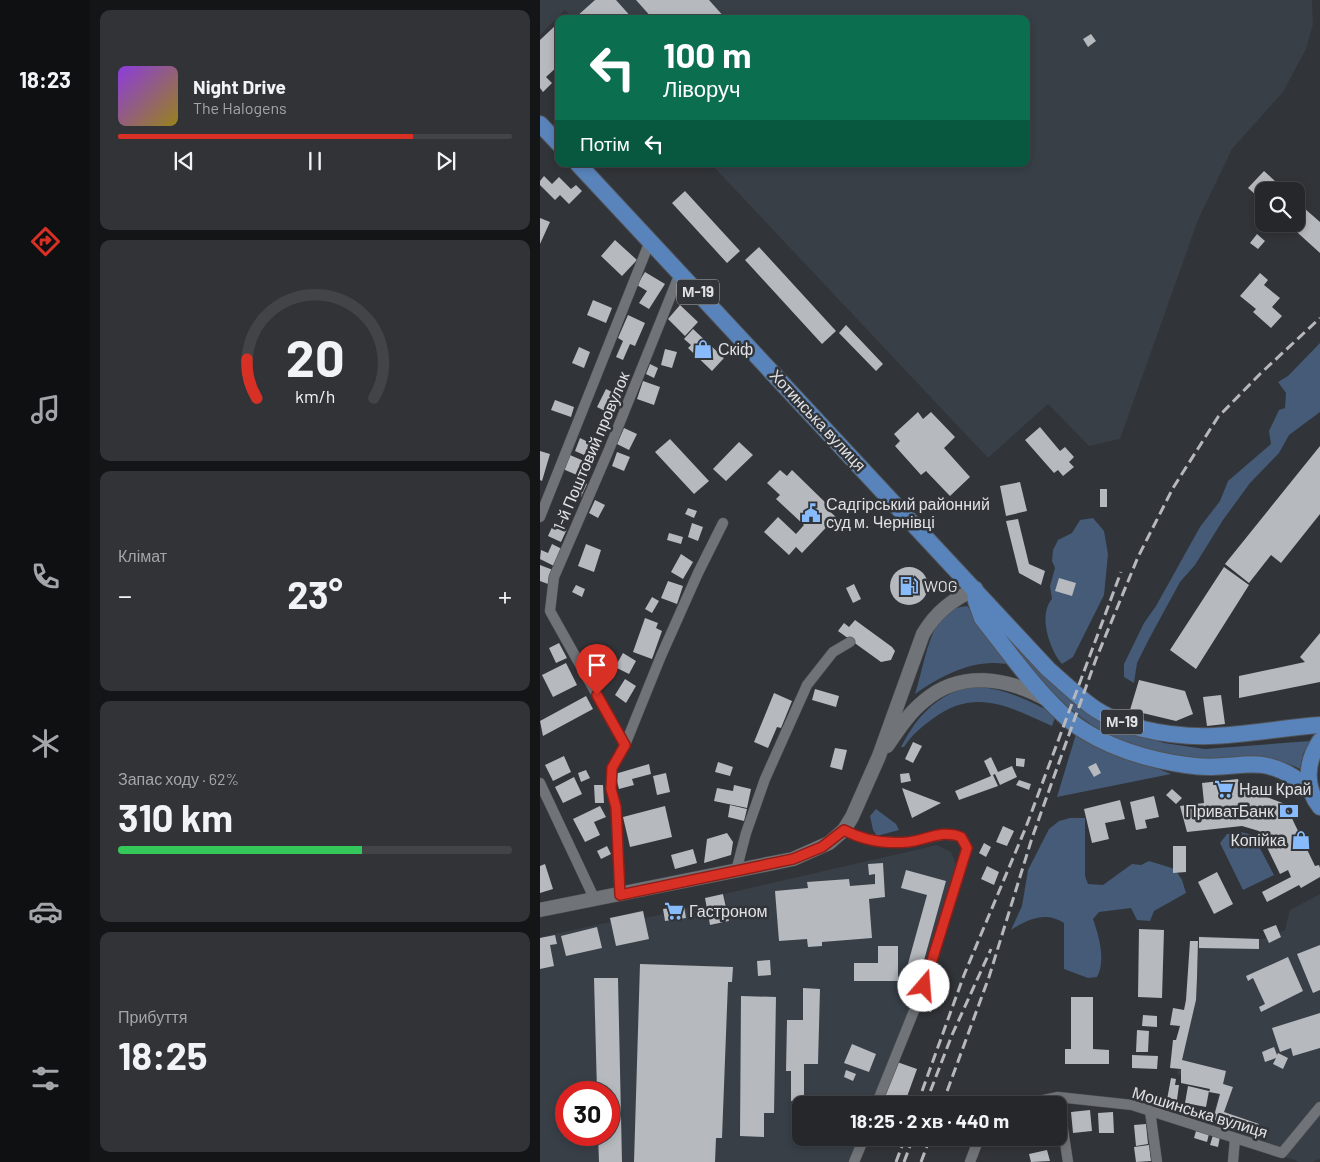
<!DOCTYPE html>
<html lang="uk">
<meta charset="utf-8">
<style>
:root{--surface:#25272a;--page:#313336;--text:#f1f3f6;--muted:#a3a5a8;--line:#424447;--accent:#d93025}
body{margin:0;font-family:Barlow,sans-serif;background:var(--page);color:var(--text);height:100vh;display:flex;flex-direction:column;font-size:19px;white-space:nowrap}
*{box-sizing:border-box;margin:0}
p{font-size:16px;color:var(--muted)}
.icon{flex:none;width:28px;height:28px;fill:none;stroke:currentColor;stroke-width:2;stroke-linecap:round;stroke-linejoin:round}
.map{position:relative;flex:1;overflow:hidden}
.panel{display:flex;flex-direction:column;gap:10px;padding:10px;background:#141517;width:450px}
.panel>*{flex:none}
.guide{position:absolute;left:15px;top:15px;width:475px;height:152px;border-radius:10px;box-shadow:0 2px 8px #0003,0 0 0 1px var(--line);background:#0b6e4f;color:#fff;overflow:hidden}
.controls{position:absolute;left:715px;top:182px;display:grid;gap:10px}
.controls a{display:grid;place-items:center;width:50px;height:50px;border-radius:10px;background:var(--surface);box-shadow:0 2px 8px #0003,0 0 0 1px var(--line);font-size:25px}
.speed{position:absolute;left:15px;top:1081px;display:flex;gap:10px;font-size:25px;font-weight:700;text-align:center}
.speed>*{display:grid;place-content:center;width:65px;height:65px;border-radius:50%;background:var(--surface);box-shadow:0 2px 8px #0003,0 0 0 1px var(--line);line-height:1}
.speed .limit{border:8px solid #d22;background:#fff;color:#111}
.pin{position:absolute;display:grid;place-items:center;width:42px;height:42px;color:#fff;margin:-51px -21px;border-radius:50% 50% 50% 0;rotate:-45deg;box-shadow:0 0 5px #0007}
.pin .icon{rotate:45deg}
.me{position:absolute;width:55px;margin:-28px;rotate:18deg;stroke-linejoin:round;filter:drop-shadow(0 0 4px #0008)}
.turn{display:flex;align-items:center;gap:18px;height:105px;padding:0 25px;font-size:22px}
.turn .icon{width:65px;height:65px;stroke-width:2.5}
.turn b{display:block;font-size:35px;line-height:42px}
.then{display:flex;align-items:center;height:48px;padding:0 25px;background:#0003;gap:10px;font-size:19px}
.big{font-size:38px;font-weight:700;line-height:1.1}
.panel .card{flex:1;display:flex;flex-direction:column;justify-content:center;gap:8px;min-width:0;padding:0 18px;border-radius:10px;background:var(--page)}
.panel .dial{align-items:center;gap:0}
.dial svg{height:130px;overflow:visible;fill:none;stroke:var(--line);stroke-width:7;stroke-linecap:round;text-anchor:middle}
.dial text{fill:var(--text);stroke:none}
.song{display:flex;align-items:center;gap:15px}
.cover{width:60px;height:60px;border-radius:8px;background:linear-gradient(135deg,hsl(270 70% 55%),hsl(50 70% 35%))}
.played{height:5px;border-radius:2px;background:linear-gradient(90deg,var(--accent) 75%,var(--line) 75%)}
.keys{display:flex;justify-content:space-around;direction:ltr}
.heat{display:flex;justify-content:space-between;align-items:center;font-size:28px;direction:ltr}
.charge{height:8px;border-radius:4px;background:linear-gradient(90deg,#34c759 62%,var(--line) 0)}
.trip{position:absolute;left:252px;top:1096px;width:275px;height:50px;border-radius:10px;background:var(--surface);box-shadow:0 2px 8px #0003,0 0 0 1px var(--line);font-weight:700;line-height:50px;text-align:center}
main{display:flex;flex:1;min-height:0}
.tabs{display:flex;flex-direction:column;width:90px;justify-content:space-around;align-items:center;background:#0f1011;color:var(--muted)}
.tabs .icon{width:35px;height:35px}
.tabs .on{color:var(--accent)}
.tabs b{font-size:22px;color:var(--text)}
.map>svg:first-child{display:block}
</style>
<main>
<nav class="tabs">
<b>18:23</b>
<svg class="icon on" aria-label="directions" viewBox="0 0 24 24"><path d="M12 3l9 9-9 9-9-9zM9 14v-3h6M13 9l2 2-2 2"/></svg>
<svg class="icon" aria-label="music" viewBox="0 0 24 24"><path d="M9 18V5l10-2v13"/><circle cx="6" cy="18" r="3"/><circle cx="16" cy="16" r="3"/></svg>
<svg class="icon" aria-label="phone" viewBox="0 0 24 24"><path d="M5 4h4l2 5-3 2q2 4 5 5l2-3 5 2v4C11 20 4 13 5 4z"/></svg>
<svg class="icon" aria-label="climate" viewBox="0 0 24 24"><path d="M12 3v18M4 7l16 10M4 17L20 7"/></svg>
<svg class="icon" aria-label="car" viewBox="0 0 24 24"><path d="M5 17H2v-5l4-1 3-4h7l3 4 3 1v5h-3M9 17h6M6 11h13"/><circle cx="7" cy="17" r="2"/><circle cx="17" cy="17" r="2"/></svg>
<svg class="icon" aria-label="filters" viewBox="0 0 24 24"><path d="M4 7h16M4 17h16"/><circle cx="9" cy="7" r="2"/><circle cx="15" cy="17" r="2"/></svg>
</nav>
<section class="panel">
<div class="card">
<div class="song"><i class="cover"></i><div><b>Night Drive</b><p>The Halogens</p></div></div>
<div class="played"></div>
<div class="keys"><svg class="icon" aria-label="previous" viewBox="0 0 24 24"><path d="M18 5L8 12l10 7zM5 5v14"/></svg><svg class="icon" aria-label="pause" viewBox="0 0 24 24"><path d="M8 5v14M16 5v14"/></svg><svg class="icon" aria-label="next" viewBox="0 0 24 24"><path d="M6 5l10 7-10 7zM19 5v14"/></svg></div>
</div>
<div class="card dial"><svg viewBox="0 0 100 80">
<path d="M14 69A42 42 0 1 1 86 69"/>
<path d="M14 69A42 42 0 0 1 8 45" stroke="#d93025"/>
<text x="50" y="56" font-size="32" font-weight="700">20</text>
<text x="50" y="72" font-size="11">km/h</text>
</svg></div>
<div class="card"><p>Клімат</p>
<div class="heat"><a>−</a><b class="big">23°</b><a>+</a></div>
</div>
<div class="card"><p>Запас ходу · 62%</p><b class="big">310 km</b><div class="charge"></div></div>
<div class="card"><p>Прибуття</p><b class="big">18:25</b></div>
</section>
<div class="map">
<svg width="780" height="1162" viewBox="0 0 780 1162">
<rect width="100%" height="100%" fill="#313438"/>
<path fill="#383f47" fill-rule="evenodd" d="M 0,0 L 772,0 L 773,24 L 766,49 L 743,92 L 692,149 L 658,220 L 580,439 L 549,446 L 508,404 L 448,458 L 171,164 L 486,164 L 486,19 L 34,19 L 25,10 L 0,35 Z
M 397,845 L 411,852 L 418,869 L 382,985 L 332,1105 L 261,1105 L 261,1138 L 319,1138 L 310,1162 L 0,1162 L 0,937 L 70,922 L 69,918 L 103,910 L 105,918 L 123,914 L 125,921 L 146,918 L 144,909 L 165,906 L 170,926 L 190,921 L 184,894 ZM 26,1092 L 69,1092 L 69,1135 L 26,1135 Z
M 780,894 L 780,1159 L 772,1162 L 759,1162 L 669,1129 L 682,1084 L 637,1074 L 656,999 L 659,936 L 723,939 L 745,930 L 750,910 Z"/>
<path fill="#455b77" d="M 780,343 L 780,412 L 749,435 L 739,453 L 710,483 L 683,520 L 655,565 L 640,582 L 609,639 L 597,663 L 594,683 L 584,677 L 584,664 L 604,623 L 616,606 L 660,527 L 680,501 L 688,481 L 731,444 L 729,431 L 739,410 L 745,408 L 746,393 L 738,382 L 748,376 Z
M 553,518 L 564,531 L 568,554 L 564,595 L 533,657 L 522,664 C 509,649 498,615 512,599 L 510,586 L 515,568 L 512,561 L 513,550 L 518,540 L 532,533 L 540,520 Z
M 427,606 L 476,666 C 438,656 406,673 375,694 C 383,670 387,636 403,616 C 409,609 419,607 427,606 Z
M 446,610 L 570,726 L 624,743 L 665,749 L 770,741 L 763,754 L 760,769 C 725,751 700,761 663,759 C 551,752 507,692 446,610 Z
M 428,686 C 461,687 488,699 516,715 L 512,726 C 468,706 434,687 391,720 C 380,728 371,736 364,747 L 361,747 C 377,716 394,698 428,686 Z
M 536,734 L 547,740 L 631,774 L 517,797 Z
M 336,809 L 356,824 L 359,830 L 337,836 L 333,830 L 330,816 Z
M 530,818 L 545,818 L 545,876 L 548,884 L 563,885 L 592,864 L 601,865 L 609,861 L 635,869 L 642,880 L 646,893 L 614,911 L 610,921 L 597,920 L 591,908 L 559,912 L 553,919 C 559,936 566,961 557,977 L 548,978 L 524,969 L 524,923 C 506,911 488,919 471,930 L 482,906 L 488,870 L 509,829 L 519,821 Z
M 701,832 L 713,835 L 734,875 L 703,890 L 680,843 L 687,834 Z"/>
<path fill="#b6b9be" d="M 55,0 L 76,0 L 93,19 L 37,19 L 36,17 Z
M 96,0 L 169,0 L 186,19 L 113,19 Z
M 17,24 L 19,26 L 19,65 L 6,77 L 12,83 L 3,92 L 0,88 L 0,40 Z
M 551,34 L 556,41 L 548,47 L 543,39 Z
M 724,171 L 746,191 L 724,191 L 724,202 L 708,188 Z
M 4,176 L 12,184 L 19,177 L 31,189 L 36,185 L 42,191 L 29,204 L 20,195 L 15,200 L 0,185 L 0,181 Z
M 145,191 L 200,251 L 187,263 L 132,203 Z
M 756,201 L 780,222 L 780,253 L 748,224 L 756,224 Z
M 0,218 L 10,222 L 0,244 Z
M 717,234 L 725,241 L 718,249 L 710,243 Z
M 75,240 L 97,260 L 82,276 L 61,256 Z
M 219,247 L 296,331 L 282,344 L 205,260 Z
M 105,272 L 125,284 L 109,309 L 99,303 L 107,291 L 97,285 Z
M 720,273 L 728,280 L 724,285 L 740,298 L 732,307 L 742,316 L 731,328 L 713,312 L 716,309 L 700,296 Z
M 53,300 L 72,308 L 66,323 L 47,315 Z
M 140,305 L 158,322 L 145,336 L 128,319 Z
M 88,315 L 105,323 L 95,346 L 90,344 L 83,360 L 76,357 L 83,341 L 78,338 Z
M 306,325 L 343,364 L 336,371 L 299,333 Z
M 153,329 L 184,358 L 172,371 L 148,348 L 151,345 L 144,339 Z
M 39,347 L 50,352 L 44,368 L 32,363 Z
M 125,349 L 137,352 L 132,368 L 121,365 Z
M 110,364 L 118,368 L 114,378 L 106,374 Z
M 103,381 L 120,387 L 114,405 L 97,399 Z
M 66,389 L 78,395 L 69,413 L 57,407 Z
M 15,400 L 34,407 L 31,417 L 11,410 Z
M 378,412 L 383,419 L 391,412 L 415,437 L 404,448 L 430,477 L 410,496 L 386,471 L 381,475 L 355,446 L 360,441 L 354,434 Z
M 500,427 L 520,451 L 525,447 L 534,457 L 529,462 L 534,467 L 523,476 L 518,470 L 514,473 L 485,440 Z
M 84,428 L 97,434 L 89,450 L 77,444 Z
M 51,435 L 62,439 L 53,459 L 35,451 L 40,438 L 48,442 Z
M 130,439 L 169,481 L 154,494 L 115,452 Z
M 199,442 L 213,455 L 186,481 L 173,469 Z
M 780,446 L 780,514 L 741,563 L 731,555 L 709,583 L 685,564 Z
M 0,451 L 10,454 L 2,481 L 0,480 Z
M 77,452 L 90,457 L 84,471 L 72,466 Z
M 30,455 L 46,462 L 39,476 L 23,469 Z
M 240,470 L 247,476 L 252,470 L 289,506 L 287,509 L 296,517 L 262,553 L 256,547 L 249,555 L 224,532 L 238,517 L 256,534 L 264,525 L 236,499 L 240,495 L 227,483 Z
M 36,479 L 47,484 L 41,497 L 31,492 Z
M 480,482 L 487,511 L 466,516 L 460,486 Z
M 560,489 L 567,489 L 567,507 L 560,507 Z
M 55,500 L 65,505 L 58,518 L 49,513 Z
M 148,508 L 157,511 L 154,518 L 145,514 Z
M 478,519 L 489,564 L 505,571 L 501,585 L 479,573 L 466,521 Z
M 14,523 L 27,529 L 21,542 L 8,536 Z
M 152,523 L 163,527 L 158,541 L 148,537 Z
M 129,533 L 143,537 L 141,544 L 127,540 Z
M 12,544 L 22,549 L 14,566 L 0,559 L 1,550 L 8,553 Z
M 46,544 L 61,550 L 54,572 L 38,566 Z
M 141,554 L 153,562 L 143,579 L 131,572 Z
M 0,565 L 13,570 L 8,584 L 0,581 Z
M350 586a19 19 0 1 1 38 0a19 19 0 1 1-38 0Z
M 684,567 L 709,585 L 656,669 L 630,650 Z
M 519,578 L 536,583 L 532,596 L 515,591 Z
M 128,581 L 143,586 L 137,604 L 121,598 Z
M 314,584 L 321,599 L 313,603 L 306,588 Z
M 36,585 L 45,589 L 42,597 L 32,592 Z
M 112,597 L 119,601 L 112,613 L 105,609 Z
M 105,618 L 118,623 L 116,628 L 122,631 L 112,659 L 93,652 Z
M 315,620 L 352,647 L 355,651 L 351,660 L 341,662 L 298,631 L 304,623 L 309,627 Z
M 780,633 L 780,682 L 699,698 L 699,676 L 765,662 L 760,657 Z
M 19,643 L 27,658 L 16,663 L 9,648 Z
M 83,653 L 96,661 L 89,674 L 75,667 Z
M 26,663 L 37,685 L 13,697 L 2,675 Z
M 85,679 L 96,686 L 86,703 L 75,695 Z
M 599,680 L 645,691 L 653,714 L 636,721 L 590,710 Z
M 275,689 L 299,696 L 296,707 L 272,700 Z
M 234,693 L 252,701 L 241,728 L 237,727 L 228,748 L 214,742 Z
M 681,695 L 685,724 L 667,726 L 663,697 Z
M 46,696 L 53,709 L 3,736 L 0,721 Z
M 373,742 L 382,746 L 373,763 L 365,759 Z
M 295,748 L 307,750 L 302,770 L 290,767 Z
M 24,756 L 31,772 L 13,781 L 5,765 Z
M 451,757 L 458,772 L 472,766 L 477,777 L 460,785 L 455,774 L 453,775 L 458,786 L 419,800 L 415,791 L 451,776 L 444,761 Z
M 476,758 L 485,759 L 484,767 L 476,766 Z
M 178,762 L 193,767 L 190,776 L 175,772 Z
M 556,763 L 561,773 L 554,777 L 548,767 Z
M 109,764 L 111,774 L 92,779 L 94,785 L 79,789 L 75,774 Z
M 46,770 L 50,778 L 41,782 L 38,773 Z
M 126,773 L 130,792 L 117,795 L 113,776 Z
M 369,773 L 371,781 L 361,783 L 360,774 Z
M 34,777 L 42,794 L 23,803 L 15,787 Z
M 698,779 L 701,791 L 716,793 L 745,804 L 775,866 L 779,865 L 780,868 L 780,877 L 761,888 L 759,885 L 727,902 L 722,892 L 751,877 L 748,870 L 740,874 L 719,831 L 702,826 L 647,832 L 640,806 L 664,803 L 662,783 Z
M 479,780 L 491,784 L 489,790 L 476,785 Z
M 54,785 L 63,785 L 64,803 L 55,803 Z
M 194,785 L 211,789 L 207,808 L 174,801 L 177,788 L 193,791 Z
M 362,788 L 401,803 L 372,818 Z
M 632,789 L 642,798 L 636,804 L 626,795 Z
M 614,796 L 619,817 L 605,820 L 607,828 L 596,830 L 590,802 Z
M 580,800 L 585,819 L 565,823 L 569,839 L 552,843 L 544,809 Z
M 190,805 L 207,809 L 204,821 L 188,817 Z
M 60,806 L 66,817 L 54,822 L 60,835 L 45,842 L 33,819 Z
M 125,806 L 132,837 L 90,847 L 83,817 Z
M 463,826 L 474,831 L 467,846 L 456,842 Z
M 187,833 L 193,842 L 191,855 L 164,863 L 167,839 Z
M 444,843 L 451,847 L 446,857 L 439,853 Z
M 67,846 L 71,854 L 61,859 L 57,851 Z
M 633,846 L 646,846 L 646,872 L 633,873 Z
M 153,849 L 157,863 L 135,869 L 131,855 Z
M 343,863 L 345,897 L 329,899 L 332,938 L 282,942 L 282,946 L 268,947 L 267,939 L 239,941 L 235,891 L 268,888 L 267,882 L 309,879 L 310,886 L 335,884 L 335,874 L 329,875 L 328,864 Z
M 5,864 L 13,889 L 0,893 L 0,866 Z
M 447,866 L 459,872 L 454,885 L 441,879 Z
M 366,870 L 406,881 L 378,982 L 364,978 L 387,895 L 361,888 Z
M 677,872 L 693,904 L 674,914 L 658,882 Z
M 183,894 L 189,921 L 170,925 L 165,898 Z
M 144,906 L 146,918 L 125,921 L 123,909 Z
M 103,911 L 109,939 L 76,946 L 70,918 Z
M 736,925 L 741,937 L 729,943 L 723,930 Z
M 57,927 L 62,948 L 26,956 L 21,936 Z
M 599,929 L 624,930 L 622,998 L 598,997 Z
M 15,935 L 17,944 L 10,945 L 14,966 L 0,969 L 0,938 Z
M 659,937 L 719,939 L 719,949 L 659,948 Z
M 650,941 L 658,941 L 657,978 L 656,1000 L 642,1060 L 686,1071 L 683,1084 L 693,1087 L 684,1112 L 719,1124 L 715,1135 L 673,1120 L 680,1094 L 669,1092 L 670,1089 L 641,1083 L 641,1069 L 630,1068 L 633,1040 L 636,1040 L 640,1026 L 630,1025 L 633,1008 L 644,1010 L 646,1000 Z
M 780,945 L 780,990 L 773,993 L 757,954 Z
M 338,946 L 358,946 L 358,981 L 314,981 L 314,963 L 338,963 Z
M 748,957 L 763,991 L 721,1012 L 719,1007 L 725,1004 L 713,978 L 708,981 L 706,976 Z
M 230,960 L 231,975 L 218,976 L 217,961 Z
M 100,964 L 193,967 L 192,982 L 188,982 L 182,1138 L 176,1138 L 175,1162 L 94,1162 Z
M 54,978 L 78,978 L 82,1162 L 59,1162 L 58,1135 L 69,1135 L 69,1092 L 57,1092 Z
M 263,988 L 280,989 L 278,1064 L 264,1064 L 264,1102 L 251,1101 L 251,1071 L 246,1071 L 247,1020 L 263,1020 Z
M 201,996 L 236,997 L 234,1113 L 224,1113 L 224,1137 L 200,1136 Z
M 531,997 L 553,997 L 553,1049 L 569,1050 L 569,1064 L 525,1064 L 525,1049 L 531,1049 Z
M 383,998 L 395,1002 L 391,1012 L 379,1008 Z
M 780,1013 L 780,1048 L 753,1056 L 751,1048 L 740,1052 L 732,1028 Z
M 603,1015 L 617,1016 L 617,1027 L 602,1026 Z
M 597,1030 L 609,1031 L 608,1052 L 596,1052 Z
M 312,1044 L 336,1054 L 329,1072 L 304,1063 Z
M 734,1047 L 737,1055 L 738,1053 L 748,1058 L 743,1069 L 733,1064 L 736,1058 L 725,1062 L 722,1052 Z
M 592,1055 L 618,1056 L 617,1069 L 592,1068 Z
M 357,1062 L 377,1069 L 364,1105 L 341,1105 Z
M 306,1070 L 316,1074 L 313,1081 L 304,1077 Z
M 631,1078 L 636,1079 L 635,1085 L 639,1085 L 636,1107 L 626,1105 Z
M 648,1086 L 669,1091 L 666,1107 L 645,1103 Z
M 550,1110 L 552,1131 L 533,1133 L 531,1112 Z
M 573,1112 L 574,1133 L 559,1133 L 558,1113 Z
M 606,1124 L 608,1144 L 596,1146 L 594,1125 Z
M 656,1131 L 669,1134 L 667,1142 L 654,1138 Z
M 673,1135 L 680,1137 L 678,1147 L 670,1145 Z
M 609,1145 L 611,1161 L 596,1162 L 594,1147 Z
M 507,1150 L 510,1161 L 491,1162 L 489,1154 Z"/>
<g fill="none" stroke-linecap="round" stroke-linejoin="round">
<g stroke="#515356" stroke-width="11">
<path id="minor" d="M 0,517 L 110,241
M 85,745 L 10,611 L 14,577 L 68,452 L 140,273
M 0,783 L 55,900
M 304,830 C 324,841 345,844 368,842 C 386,840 403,830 421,837 L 427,848 L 384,986 L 336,1105
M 196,871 L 206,833 L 225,779 L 267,685 L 293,652 L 310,642
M 80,895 L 76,807 L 71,789 L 72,768 L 85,745 L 121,656 L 158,573 L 183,523
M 518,1097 L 528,1162
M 480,1105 L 518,1097 L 592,1105 L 742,1153 L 780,1107
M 610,1111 L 617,1162
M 314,1162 L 324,1138
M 430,1162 L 439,1138
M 693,1162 L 695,1138"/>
</g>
<g stroke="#515356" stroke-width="15">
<path id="secondary" d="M 347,746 C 358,730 369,713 384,701 C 421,669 468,678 508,700
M 0,910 L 253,859 L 289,843 L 304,830 L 312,817 L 339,756 L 383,634 C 396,612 412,600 435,589"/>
</g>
<g stroke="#515356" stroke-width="18">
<path id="trunk" d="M 0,124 L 19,144
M 38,164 L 508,669 C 522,681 536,695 551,706 C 566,717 585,724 603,729 C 669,745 715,730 780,725
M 435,589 L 436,601 L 442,618 C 467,650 509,709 543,730 C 573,749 611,760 646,765 C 702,774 719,746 771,790
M 780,741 C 766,761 764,787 780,807"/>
</g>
<use href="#minor" stroke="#707377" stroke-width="10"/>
<use href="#secondary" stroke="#707377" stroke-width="14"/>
<use href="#trunk" stroke="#5984bb" stroke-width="16"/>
<path stroke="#b6b8bb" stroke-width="3" stroke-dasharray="10 5" stroke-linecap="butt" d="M 377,1105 L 424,975 L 486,827 L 581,572
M 385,1105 L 412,1035 L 451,949
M 402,1105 L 449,977 L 492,838 L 556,659 L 598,557 L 633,488 L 678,417 L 720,374 L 780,318
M 356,1162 L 365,1138
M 364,1162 L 373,1138
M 381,1162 L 390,1138"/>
</g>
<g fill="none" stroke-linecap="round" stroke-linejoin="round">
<g stroke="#8d1f18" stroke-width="12">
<path id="route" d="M 57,695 L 85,745 L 72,768 L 71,789 L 76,807 L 80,895 L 253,859 L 282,847 L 304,830 C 324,841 345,844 368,842 C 386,840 403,829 421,837 L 427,848 L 384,986"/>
</g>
<use href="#route" stroke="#d93025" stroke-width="9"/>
</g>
<defs>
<g id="shop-bare" transform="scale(1.5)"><path d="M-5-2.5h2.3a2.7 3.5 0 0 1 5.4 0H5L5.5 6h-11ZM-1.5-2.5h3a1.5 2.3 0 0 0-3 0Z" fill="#87bbfb" stroke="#313438" stroke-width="2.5" paint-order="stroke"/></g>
<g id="civic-bare" transform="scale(1.5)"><path d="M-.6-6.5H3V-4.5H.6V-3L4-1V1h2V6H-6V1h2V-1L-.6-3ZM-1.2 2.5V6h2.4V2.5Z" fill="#87bbfb" stroke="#313438" stroke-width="2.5" paint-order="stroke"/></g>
<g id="fuel-bare" transform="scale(1.5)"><path d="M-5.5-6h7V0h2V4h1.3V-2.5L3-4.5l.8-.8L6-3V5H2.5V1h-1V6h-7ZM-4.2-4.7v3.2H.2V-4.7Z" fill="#87bbfb" stroke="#313438" stroke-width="2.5" paint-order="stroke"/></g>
<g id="supermarket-bare" transform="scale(1.5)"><path d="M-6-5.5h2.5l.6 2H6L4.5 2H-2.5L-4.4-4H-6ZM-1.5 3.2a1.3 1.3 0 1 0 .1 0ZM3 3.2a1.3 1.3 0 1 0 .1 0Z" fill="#87bbfb" stroke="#313438" stroke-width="2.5" paint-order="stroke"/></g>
<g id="bank-bare" transform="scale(1.5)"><path d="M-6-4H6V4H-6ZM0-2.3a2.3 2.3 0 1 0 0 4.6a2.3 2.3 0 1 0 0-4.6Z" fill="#87bbfb" stroke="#313438" stroke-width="2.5" paint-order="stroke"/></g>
</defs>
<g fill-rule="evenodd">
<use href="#shop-bare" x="163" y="349"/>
<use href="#civic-bare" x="271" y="513"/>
<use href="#fuel-bare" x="369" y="586"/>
<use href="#supermarket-bare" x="684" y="789"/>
<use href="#bank-bare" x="749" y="811"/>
<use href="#shop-bare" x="761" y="840"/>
<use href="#supermarket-bare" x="134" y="911"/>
</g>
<g text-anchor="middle" stroke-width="5" stroke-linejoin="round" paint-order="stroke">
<g fill="#313438" stroke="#acadb0" stroke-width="1">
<rect x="137" y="279.5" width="42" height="25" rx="4"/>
<rect x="561" y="709.5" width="42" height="25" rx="4"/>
</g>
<g font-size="15" font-weight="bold" fill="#e0e1e4">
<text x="158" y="297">М-19</text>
<text x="582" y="727">М-19</text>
</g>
<g font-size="16" fill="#e0e1e4" stroke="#313438" text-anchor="start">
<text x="178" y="355">Скіф</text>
<text x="286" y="510">Садгірський районний<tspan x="286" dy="18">суд м. Чернівці</tspan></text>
<text x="384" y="592">WOG</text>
<text x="699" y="795">Наш Край</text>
<text x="734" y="817" text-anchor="end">ПриватБанк</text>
<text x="746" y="846" text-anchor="end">Копійка</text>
<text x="149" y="917">Гастроном</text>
</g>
<g font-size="16" fill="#e0e1e4" stroke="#313438">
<text transform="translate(278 420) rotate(47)" y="6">Хотинська вулиця</text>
<text transform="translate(51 451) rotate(-67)" y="6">1-й Поштовий провулок</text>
<text transform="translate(660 1112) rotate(17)" y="6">Мошинська вулиця</text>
</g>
</g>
</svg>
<div class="controls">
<a><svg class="icon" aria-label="search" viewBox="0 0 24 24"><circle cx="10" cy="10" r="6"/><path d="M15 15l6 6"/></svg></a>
</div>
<div class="speed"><div class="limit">30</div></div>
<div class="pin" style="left:57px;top:695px;background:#d93025"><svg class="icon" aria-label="arrive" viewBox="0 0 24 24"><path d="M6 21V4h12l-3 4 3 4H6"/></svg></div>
<svg class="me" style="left:384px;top:986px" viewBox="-20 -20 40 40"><circle r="19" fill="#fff"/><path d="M0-13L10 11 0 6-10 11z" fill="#d93025"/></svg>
<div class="trip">18:25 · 2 хв · 440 m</div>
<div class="guide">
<div class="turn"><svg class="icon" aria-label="left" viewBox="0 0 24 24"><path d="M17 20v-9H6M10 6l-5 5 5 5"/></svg><div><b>100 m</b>Ліворуч</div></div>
<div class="then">Потім<svg class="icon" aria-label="left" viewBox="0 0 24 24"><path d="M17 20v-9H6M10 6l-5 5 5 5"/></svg></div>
</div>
</div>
</main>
